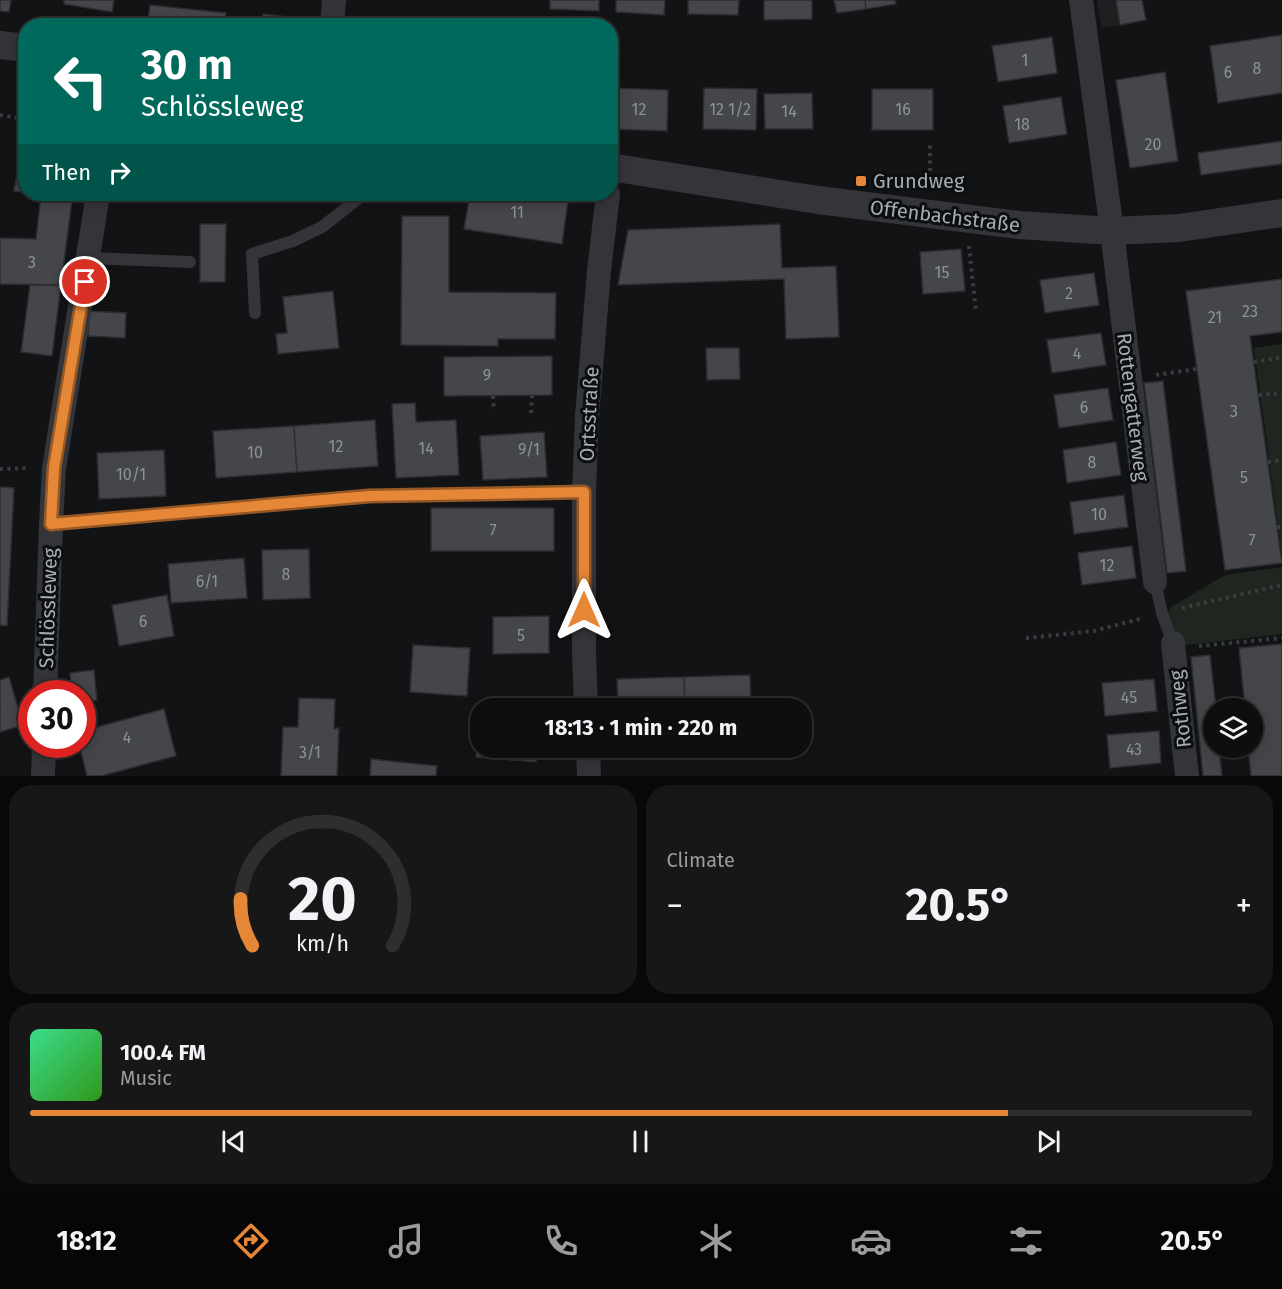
<!DOCTYPE html>
<meta charset="utf-8">
<style>
:root{--surface:#0e0e0f;--page:#171718;--text:#f1f3f6;--muted:#9b9c9e;--line:#2e2e2f;--accent:#e68738}
body{margin:0;font-family:"Fira Sans",sans-serif;background:var(--page);color:var(--text);height:100vh;display:flex;flex-direction:column;font-size:22px;white-space:nowrap}
*{box-sizing:border-box;margin:0}
p{font-size:20px;color:var(--muted)}
.icon{flex:none;width:33px;height:33px;fill:none;stroke:currentColor;stroke-width:2;stroke-linecap:round;stroke-linejoin:round}
.map{position:relative;height:776px;overflow:hidden}
.panel{display:flex;flex-direction:column;gap:9px;padding:9px;background:#080808;flex:1}
.panel>*{flex:none}
.banner{position:absolute;left:18px;top:18px;width:600px;height:183px;border-radius:24px;box-shadow:0 3px 15px #0003,0 0 0 2px var(--line);background:#00695c;color:#fff;overflow:hidden}
.tools{position:absolute;left:1203px;top:698px;display:grid;gap:12px}
.tools a{display:grid;place-items:center;width:60px;height:60px;border-radius:50%;background:var(--surface);box-shadow:0 3px 15px #0003,0 0 0 2px var(--line);font-size:30px}
.speed{position:absolute;left:18px;top:680px;display:flex;gap:12px;font-size:30px;font-weight:700;text-align:center}
.speed>*{display:grid;place-content:center;width:78px;height:78px;border-radius:50%;background:var(--surface);box-shadow:0 3px 15px #0003,0 0 0 2px var(--line);line-height:1}
.speed .limit{border:9px solid #d22;background:#fff;color:#111}
.pin{position:absolute;display:grid;place-items:center;width:51px;height:51px;color:#fff;margin:-26px;border:3px solid #fff;border-radius:50%;box-shadow:0 2px 6px #0007}
.me{position:absolute;width:66px;margin:-33px;rotate:0deg;stroke-linejoin:round;filter:drop-shadow(0 0 4px #0008)}
.turn{display:flex;align-items:center;gap:21px;height:126px;padding:0 24px;font-size:27px}
.turn .icon{width:78px;height:78px;stroke-width:2.5}
.turn b{display:block;font-size:42px;line-height:51px}
.then{display:flex;align-items:center;height:57px;padding:0 24px;background:#0003;gap:12px;font-size:22px}
.big{font-size:45px;font-weight:700;line-height:1.1}
.panel .card{flex:1;display:flex;flex-direction:column;justify-content:center;gap:9px;min-width:0;padding:0 21px;border-radius:24px;background:var(--page)}
.panel .dial{align-items:center;gap:0}
.dial svg{height:156px;overflow:visible;fill:none;stroke:var(--line);stroke-width:7;stroke-linecap:round;text-anchor:middle}
.dial text{fill:var(--text);stroke:none}
.song{display:flex;align-items:center;gap:18px}
.cover{width:72px;height:72px;border-radius:9px;background:linear-gradient(135deg,hsl(150 70% 55%),hsl(110 70% 35%))}
.played{height:6px;border-radius:3px;background:linear-gradient(90deg,var(--accent) 80%,var(--line) 80%)}
.keys{display:flex;justify-content:space-around;direction:ltr}
.heat{display:flex;justify-content:space-between;align-items:center;font-size:33px;direction:ltr}
.panel .tiles{flex:1;display:grid;gap:9px;grid-template-columns:1fr 1fr}
.card:last-child{grid-column:span 2}
.trip{position:absolute;left:470px;top:698px;width:342px;height:60px;border-radius:24px;background:var(--surface);box-shadow:0 3px 15px #0003,0 0 0 2px var(--line);font-weight:700;line-height:60px;text-align:center}
.menu{display:flex;height:96px;justify-content:space-around;align-items:center;background:#060606;color:var(--muted)}
.menu .icon{width:42px;height:42px}
.menu .on{color:var(--accent)}
.menu b{font-size:27px;color:var(--text)}
.map>svg:first-child{display:block}
</style>
<div class="map">
<svg width="1282" height="776" viewBox="0 0 1282 776">
<rect width="100%" height="100%" fill="#121314"/>
<path fill="#1e1f21" d="M 1097,0 L 1142,0 L 1146,20 L 1102,28 Z"/>
<path fill="#1f261f" d="M 1282,344 L 1282,555 L 1254,348 Z
M 1282,567 L 1282,634 L 1167,647 L 1162,624 L 1171,607 L 1225,575 Z"/>
<path fill="#44464a" stroke="#2c2d30" stroke-width="1.5" d="M 0,0 L 11,0 L 9,12 L 0,11 Z
M 64,0 L 114,0 L 112,12 L 64,4 Z
M 550,0 L 599,0 L 599,11 L 550,9 Z
M 616,0 L 665,0 L 664,15 L 616,12 Z
M 688,0 L 739,0 L 738,15 L 688,14 Z
M 764,0 L 812,0 L 812,19 L 764,20 Z
M 834,0 L 865,0 L 866,9 L 837,13 Z
M 865,0 L 895,0 L 896,4 L 866,9 Z
M 1116,0 L 1142,0 L 1146,20 L 1120,25 Z
M 150,5 L 226,13 L 224,26 L 147,26 Z
M 263,14 L 296,18 L 296,26 L 262,26 Z
M 1282,35 L 1282,93 L 1218,103 L 1210,46 Z
M 1052,37 L 1057,73 L 998,82 L 992,46 Z
M 1165,72 L 1178,161 L 1130,168 L 1116,80 Z
M 610,88 L 668,90 L 667,131 L 610,129 Z
M 704,88 L 757,89 L 756,130 L 703,129 Z
M 872,89 L 933,89 L 933,130 L 872,130 Z
M 812,93 L 813,129 L 765,129 L 764,94 Z
M 1061,97 L 1067,134 L 1009,143 L 1003,106 Z
M 1282,141 L 1282,164 L 1201,175 L 1198,153 Z
M 21,148 L 26,149 L 26,193 L 14,191 Z
M 30,194 L 77,194 L 76,200 L 72,200 L 61,285 L 0,284 L 0,238 L 36,239 L 41,195 Z
M 470,194 L 569,194 L 562,244 L 464,229 Z
M 402,216 L 449,216 L 449,292 L 556,293 L 555,339 L 498,339 L 498,346 L 401,345 Z
M 200,224 L 226,224 L 225,282 L 200,282 Z
M 780,224 L 782,268 L 836,266 L 839,337 L 786,339 L 784,279 L 618,285 L 628,230 Z
M 961,249 L 965,291 L 923,294 L 920,252 Z
M 1094,273 L 1099,305 L 1045,313 L 1040,280 Z
M 1282,279 L 1282,332 L 1250,336 L 1282,563 L 1225,570 L 1186,291 Z
M 30,285 L 61,285 L 52,356 L 21,352 Z
M 333,291 L 339,348 L 278,354 L 276,334 L 287,333 L 283,297 Z
M 89,311 L 126,313 L 125,338 L 88,336 Z
M 1101,333 L 1106,365 L 1052,373 L 1047,340 Z
M 706,348 L 739,348 L 740,379 L 707,380 Z
M 552,356 L 552,395 L 444,396 L 444,357 Z
M 1163,381 L 1186,571 L 1167,573 L 1144,383 Z
M 1108,388 L 1113,420 L 1059,428 L 1054,395 Z
M 415,403 L 416,422 L 456,420 L 459,475 L 396,478 L 392,404 Z
M 375,420 L 378,466 L 297,472 L 294,426 Z
M 294,426 L 297,472 L 216,478 L 213,431 Z
M 544,432 L 547,477 L 483,480 L 480,436 Z
M 1116,442 L 1121,475 L 1067,483 L 1063,450 Z
M 164,450 L 166,496 L 99,499 L 97,453 Z
M 0,487 L 14,488 L 7,626 L 0,625 Z
M 1124,495 L 1128,527 L 1074,534 L 1070,502 Z
M 431,508 L 554,508 L 554,551 L 431,551 Z
M 1132,546 L 1136,578 L 1082,585 L 1078,553 Z
M 309,549 L 310,598 L 263,600 L 262,550 Z
M 244,558 L 247,598 L 171,603 L 168,564 Z
M 167,595 L 174,636 L 119,646 L 112,605 Z
M 549,616 L 549,653 L 493,654 L 493,617 Z
M 1282,644 L 1282,776 L 1251,776 L 1248,747 L 1252,747 L 1252,708 L 1245,708 L 1239,648 Z
M 413,645 L 470,648 L 467,696 L 410,692 Z
M 1210,655 L 1216,708 L 1214,708 L 1214,747 L 1219,747 L 1222,776 L 1203,776 L 1191,657 Z
M 94,670 L 97,700 L 82,702 L 82,693 L 72,693 L 70,673 Z
M 750,675 L 751,708 L 685,708 L 684,677 Z
M 9,677 L 23,725 L 0,732 L 0,680 Z
M 684,677 L 685,708 L 618,708 L 617,679 Z
M 1154,679 L 1157,711 L 1105,716 L 1102,683 Z
M 299,698 L 335,699 L 334,729 L 339,728 L 337,776 L 281,776 L 283,727 L 298,727 Z
M 164,709 L 176,756 L 101,776 L 87,776 L 79,744 L 82,744 L 82,731 Z
M 479,721 L 480,721 L 480,747 L 538,747 L 536,762 L 476,757 Z
M 1159,731 L 1161,763 L 1110,768 L 1107,735 Z
M 371,759 L 437,766 L 436,776 L 370,776 Z"/>
<g fill="none" stroke-linecap="round" stroke-linejoin="round">
<path stroke="#3a3d40" stroke-width="4" stroke-dasharray="3 4.5" stroke-linecap="butt" d="M 0,115 L 26,119
M 930,186 L 930,143
M 969,246 L 976,312
M 1254,362 L 1282,357
M 1156,375 L 1197,369
M 1259,395 L 1282,393
M 493,396 L 494,411
M 531,413 L 532,396
M 1268,462 L 1282,460
M 0,469 L 29,468
M 1277,527 L 1282,527
M 1182,608 L 1282,585
M 1026,638 L 1094,631 L 1143,618
M 1199,646 L 1282,638"/>
<path stroke="#343539" stroke-width="12" d="M 88,258 L 190,262
M 255,313 L 252,254 L 293,241 L 322,227 L 364,194
M 51,524 L 369,496 L 584,492
M 1155,582 L 1162,613 L 1173,643"/>
<path stroke="#343539" stroke-width="24" d="M 1081,0 L 1112,231 L 1155,582
M 332,26 L 334,0
M 1173,643 L 1187,776
M 45,693 L 51,524 L 54,468 L 98,194
M 586,708 L 584,651 L 584,492 L 587,416 L 599,271 L 608,194
M 588,747 L 589,776
M 43,776 L 44,744"/>
<path stroke="#343539" stroke-width="28" d="M 0,45 L 26,48
M 610,167 L 818,200 L 1019,225 L 1112,231 L 1179,228 L 1282,213"/>
</g>
<g fill="none" stroke-linecap="round" stroke-linejoin="round">
<g stroke="#965824" stroke-width="15">
<path id="route" d="M 85,282 L 54,468 L 51,524 L 369,496 L 584,492 L 584,610"/>
</g>
<use href="#route" stroke="#e68738" stroke-width="10"/>
</g>
<rect fill="#e68738" stroke="#0d0e0f" stroke-width="2" x="855" y="175" width="12" height="12" rx="3"/>
<g text-anchor="middle" stroke-width="6" stroke-linejoin="round" paint-order="stroke">
<g font-size="16" fill="#8d929a">
<text x="1025" y="66">1</text>
<text x="1257" y="74">8</text>
<text x="1228" y="78">6</text>
<text x="639" y="115">12</text>
<text x="730" y="115">12 1/2</text>
<text x="903" y="115">16</text>
<text x="789" y="117">14</text>
<text x="1022" y="130">18</text>
<text x="1153" y="150">20</text>
<text x="517" y="218">11</text>
<text x="32" y="268">3</text>
<text x="942" y="278">15</text>
<text x="1069" y="299">2</text>
<text x="1250" y="317">23</text>
<text x="1215" y="323">21</text>
<text x="1077" y="359">4</text>
<text x="487" y="381">9</text>
<text x="1084" y="413">6</text>
<text x="1234" y="417">3</text>
<text x="336" y="452">12</text>
<text x="426" y="454">14</text>
<text x="529" y="455">9/1</text>
<text x="255" y="458">10</text>
<text x="1092" y="468">8</text>
<text x="131" y="480">10/1</text>
<text x="1244" y="483">5</text>
<text x="1099" y="520">10</text>
<text x="493" y="536">7</text>
<text x="1252" y="546">7</text>
<text x="1107" y="571">12</text>
<text x="286" y="580">8</text>
<text x="207" y="587">6/1</text>
<text x="143" y="627">6</text>
<text x="521" y="641">5</text>
<text x="1129" y="703">45</text>
<text x="127" y="743">4</text>
<text x="1134" y="755">43</text>
<text x="310" y="758">3/1</text>
</g>
<g font-size="20" fill="#a5acb4" stroke="#0d0e0f" text-anchor="start">
<text x="873" y="188">Grundweg</text>
</g>
<g font-size="20" fill="#a5acb4" stroke="#0d0e0f">
<text transform="translate(945 216) rotate(7)" y="7">Offenbachstraße</text>
<text transform="translate(1133 407) rotate(83)" y="7">Rottengatterweg</text>
<text transform="translate(589 414) rotate(-87)" y="7">Ortsstraße</text>
<text transform="translate(48 608) rotate(-88)" y="7">Schlössleweg</text>
<text transform="translate(1180 709) rotate(-96)" y="7">Rothweg</text>
</g>
</g>
</svg>
<div class="tools">
<a><svg class="icon" aria-label="layers" viewBox="0 0 24 24"><path d="M12 4l9 5-9 5-9-5zM3 14l9 5 9-5"/></svg></a>
</div>
<div class="speed"><div class="limit">30</div></div>
<div class="pin" style="left:85px;top:282px;background:#d93025"><svg class="icon" aria-label="arrive" viewBox="0 0 24 24"><path d="M6 21V4h12l-3 4 3 4H6"/></svg></div>
<svg class="me" style="left:584px;top:610px" viewBox="-20 -20 40 40"><path d="M0-17L14 15 0 8-14 15z" fill="#e68738" stroke="#fff" stroke-width="4"/></svg>
<div class="trip">18:13 · 1 min · 220 m</div>
<div class="banner">
<div class="turn"><svg class="icon" aria-label="left" viewBox="0 0 24 24"><path d="M17 20v-9H6M10 6l-5 5 5 5"/></svg><div><b>30 m</b>Schlössleweg</div></div>
<div class="then">Then<svg class="icon" aria-label="right" viewBox="0 0 24 24"><path d="M7 20v-9h11M14 6l5 5-5 5"/></svg></div>
</div>
</div>
<section class="panel">
<div class="tiles">
<div class="card dial"><svg viewBox="0 0 100 80">
<path d="M14 69A42 42 0 1 1 86 69"/>
<path d="M14 69A42 42 0 0 1 8 45" stroke="#e68738"/>
<text x="50" y="56" font-size="32" font-weight="700">20</text>
<text x="50" y="72" font-size="11">km/h</text>
</svg></div>
<div class="card"><p>Climate</p>
<div class="heat"><a>−</a><b class="big">20.5°</b><a>+</a></div>
</div>
<div class="card">
<div class="song"><i class="cover"></i><div><b>100.4 FM</b><p>Music</p></div></div>
<div class="played"></div>
<div class="keys"><svg class="icon" aria-label="previous" viewBox="0 0 24 24"><path d="M18 5L8 12l10 7zM5 5v14"/></svg><svg class="icon" aria-label="pause" viewBox="0 0 24 24"><path d="M8 5v14M16 5v14"/></svg><svg class="icon" aria-label="next" viewBox="0 0 24 24"><path d="M6 5l10 7-10 7zM19 5v14"/></svg></div>
</div>
</div>
</section>
<nav class="menu">
<b>18:12</b>
<svg class="icon on" aria-label="directions" viewBox="0 0 24 24"><path d="M12 3l9 9-9 9-9-9zM9 14v-3h6M13 9l2 2-2 2"/></svg>
<svg class="icon" aria-label="music" viewBox="0 0 24 24"><path d="M9 18V5l10-2v13"/><circle cx="6" cy="18" r="3"/><circle cx="16" cy="16" r="3"/></svg>
<svg class="icon" aria-label="phone" viewBox="0 0 24 24"><path d="M5 4h4l2 5-3 2q2 4 5 5l2-3 5 2v4C11 20 4 13 5 4z"/></svg>
<svg class="icon" aria-label="climate" viewBox="0 0 24 24"><path d="M12 3v18M4 7l16 10M4 17L20 7"/></svg>
<svg class="icon" aria-label="car" viewBox="0 0 24 24"><path d="M5 17H2v-5l4-1 3-4h7l3 4 3 1v5h-3M9 17h6M6 11h13"/><circle cx="7" cy="17" r="2"/><circle cx="17" cy="17" r="2"/></svg>
<svg class="icon" aria-label="filters" viewBox="0 0 24 24"><path d="M4 7h16M4 17h16"/><circle cx="9" cy="7" r="2"/><circle cx="15" cy="17" r="2"/></svg>
<b>20.5°</b>
</nav>
